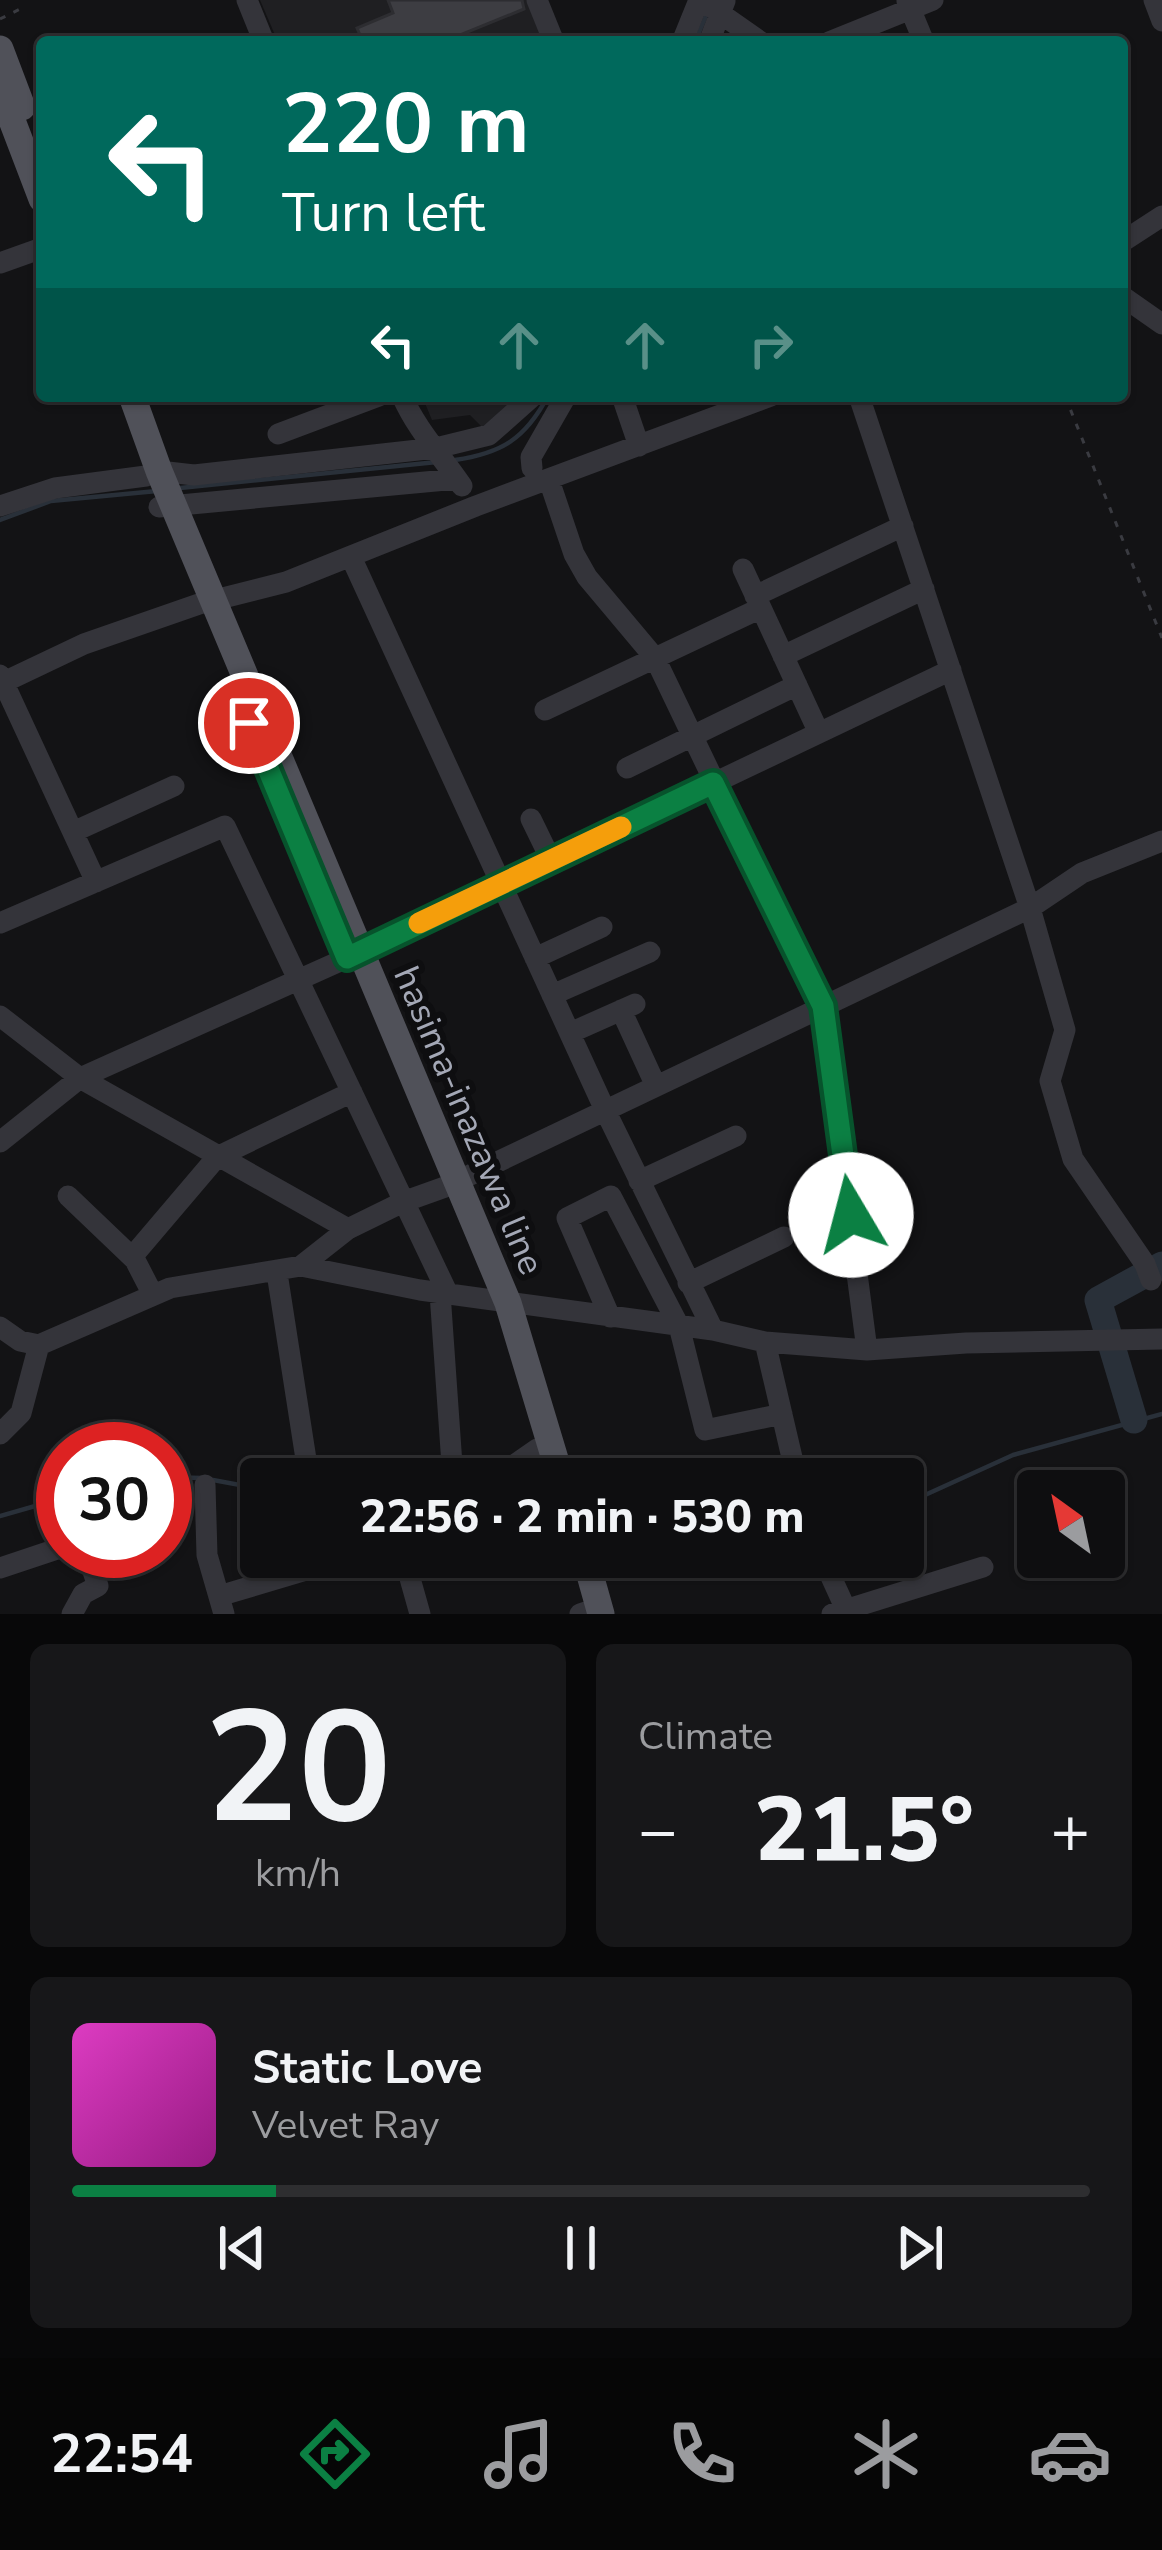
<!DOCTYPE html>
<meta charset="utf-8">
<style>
:root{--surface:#0e0e10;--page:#171719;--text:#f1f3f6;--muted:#9b9c9f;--line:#2e2e30;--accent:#0b8043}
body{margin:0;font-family:"Nunito Sans",sans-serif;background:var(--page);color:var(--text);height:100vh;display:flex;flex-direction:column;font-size:45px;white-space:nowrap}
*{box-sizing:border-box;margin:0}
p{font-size:39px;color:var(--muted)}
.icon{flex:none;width:66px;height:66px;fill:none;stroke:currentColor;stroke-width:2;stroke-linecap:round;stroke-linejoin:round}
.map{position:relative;height:1614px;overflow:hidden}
.drawer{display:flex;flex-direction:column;gap:30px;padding:30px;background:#080809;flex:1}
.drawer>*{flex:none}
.banner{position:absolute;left:36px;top:36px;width:1092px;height:366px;border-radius:12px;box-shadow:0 3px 9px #0004,0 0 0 3px var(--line);background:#00695c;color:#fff;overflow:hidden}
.needle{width:78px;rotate:327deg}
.controls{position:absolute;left:1017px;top:1470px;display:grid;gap:24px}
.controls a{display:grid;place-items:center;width:108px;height:108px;border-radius:12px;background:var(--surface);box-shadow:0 3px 9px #0004,0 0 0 3px var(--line);font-size:60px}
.speed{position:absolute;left:36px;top:1422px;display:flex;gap:24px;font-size:60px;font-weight:700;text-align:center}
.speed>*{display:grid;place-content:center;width:156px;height:156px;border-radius:50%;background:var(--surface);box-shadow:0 3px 9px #0004,0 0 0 3px var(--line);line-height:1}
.speed .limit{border:18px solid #d22;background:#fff;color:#111}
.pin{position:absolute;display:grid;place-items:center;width:102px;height:102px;color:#fff;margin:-51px;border:6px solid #fff;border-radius:50%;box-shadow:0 3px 12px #0007}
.me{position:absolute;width:132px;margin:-66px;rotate:352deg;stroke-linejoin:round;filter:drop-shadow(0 0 9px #0008)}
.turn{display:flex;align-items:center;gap:42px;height:252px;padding:0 48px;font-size:54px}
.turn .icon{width:156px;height:156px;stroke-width:2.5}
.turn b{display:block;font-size:84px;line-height:102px}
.lanes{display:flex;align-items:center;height:114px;padding:0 48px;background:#0003;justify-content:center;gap:60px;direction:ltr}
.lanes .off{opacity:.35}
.big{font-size:90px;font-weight:800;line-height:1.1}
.drawer .widget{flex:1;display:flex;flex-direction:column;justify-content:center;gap:18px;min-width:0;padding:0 42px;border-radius:18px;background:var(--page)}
.drawer .dial{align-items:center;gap:0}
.dial b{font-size:156px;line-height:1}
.song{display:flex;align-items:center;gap:36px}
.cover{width:144px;height:144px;border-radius:18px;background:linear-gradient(135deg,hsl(310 70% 55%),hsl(310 70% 35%))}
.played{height:12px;border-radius:6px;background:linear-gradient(90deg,var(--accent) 20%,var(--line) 20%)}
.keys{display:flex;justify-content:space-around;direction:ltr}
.heat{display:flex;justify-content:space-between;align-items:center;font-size:66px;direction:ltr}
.drawer .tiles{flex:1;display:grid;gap:30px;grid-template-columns:1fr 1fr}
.widget:last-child{grid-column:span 2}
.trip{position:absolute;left:240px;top:1458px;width:684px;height:120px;border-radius:12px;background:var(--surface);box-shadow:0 3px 9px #0004,0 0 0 3px var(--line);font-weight:800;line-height:120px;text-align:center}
.dock{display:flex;height:192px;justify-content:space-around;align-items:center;background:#060606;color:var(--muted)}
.dock .icon{width:84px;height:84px}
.dock .active{color:var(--accent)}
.dock b{font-size:54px;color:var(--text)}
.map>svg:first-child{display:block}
</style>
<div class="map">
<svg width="1162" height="1614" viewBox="0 0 1162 1614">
<rect width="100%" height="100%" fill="#131315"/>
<path fill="#1f1f22" d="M 260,0 L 532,0 L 548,42 L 278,42 Z
M 422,396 L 521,396 L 484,429 L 470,415 L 432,420 Z"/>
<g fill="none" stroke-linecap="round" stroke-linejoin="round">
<path stroke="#293039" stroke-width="4.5" d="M 695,42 L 708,11
M 455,460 C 502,453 525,439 548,396
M 180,488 L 437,462
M 0,520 L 51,501 L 157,491
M 165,1477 L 202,1478
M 213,1480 L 261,1489
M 903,1505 L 1013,1455 L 1162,1414
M 0,1516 L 63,1498
M 516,1557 L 554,1568
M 602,1573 L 677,1569 L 737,1557"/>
<path stroke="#293039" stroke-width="27" d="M 1134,1420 L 1098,1300 L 1162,1265"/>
</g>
<path fill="#3d3d42" stroke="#2d2d31" stroke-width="3" d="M 388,0 L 522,0 L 524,9 L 443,42 L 363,42 L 357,28 L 393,13 Z"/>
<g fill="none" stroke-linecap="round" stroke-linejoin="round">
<path stroke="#3a3b41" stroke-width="3" stroke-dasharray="6 9" stroke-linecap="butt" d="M 0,19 L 22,8
M 1065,396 L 1162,638"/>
<path stroke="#34343a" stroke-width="21" d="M 247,0 L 264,42
M 537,0 L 554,42
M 701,0 L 761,42
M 1154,0 L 1162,21
M 907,1 L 924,42
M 682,42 L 699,0
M 709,42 L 725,1
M 829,42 L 933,0
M 1122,242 L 1162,216
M 0,263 L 42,248
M 1122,296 L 1162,324
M 402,396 C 417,430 441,455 462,486
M 622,396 L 639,446
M 859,396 L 1030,908 L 1065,1030 L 1050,1081 L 1073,1159 L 1145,1264 L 1151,1280
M 278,434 L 379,396
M 532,468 L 531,457 L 566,396
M 549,480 L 574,554 L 587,577 L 655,658 L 822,1006 L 867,1350
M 0,506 L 55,488 L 146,476 L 159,471 L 194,475 L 436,448 L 489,435 L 533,396
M 159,507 L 457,479
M 351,557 L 605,1110 L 713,1330
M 743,569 L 819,733
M 755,596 L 903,526
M 783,656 L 924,589
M 0,675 L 96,882
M 0,684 L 84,644 L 199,604 L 286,582 L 476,506 L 771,396
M 545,710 L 761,608
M 627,768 L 797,685
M 531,819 L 551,860
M 73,832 L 174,786
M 0,923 L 225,826 L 448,1294
M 535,958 L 602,927
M 552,995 L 650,952
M 621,1010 L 656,1086
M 0,1016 L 80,1078 L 348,1229
M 570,1033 L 635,1004
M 0,1142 L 80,1078 L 347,958 L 951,670
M 639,1181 L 736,1136
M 68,1196 L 135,1260 L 153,1295
M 132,1257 L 217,1157 L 352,1092
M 301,1266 L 420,1290 L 713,1330 L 765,1342 L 867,1350 L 966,1343 L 1162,1339
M 277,1273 L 308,1472 L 375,1467 L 380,1479
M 688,1283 L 784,1237
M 440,1293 L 453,1479
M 610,1317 L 567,1218 L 611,1196 L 679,1326 L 705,1430 L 782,1414
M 0,1327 L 20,1341 L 39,1345 L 170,1288 L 301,1266 L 348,1229 L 403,1202 L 445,1187 L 1030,908 L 1082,873 L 1162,841
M 765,1342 L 797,1479
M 0,1434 L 21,1413 L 39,1345
M 494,1479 L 537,1449
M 205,1485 L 207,1555 L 224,1614
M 404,1557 L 420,1614
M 822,1557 L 848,1614
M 0,1568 L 63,1547
M 219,1596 L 350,1557
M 72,1614 L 83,1594 L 98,1586 L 86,1551
M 580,1614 L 586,1612
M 832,1614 L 983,1567"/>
<path stroke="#505159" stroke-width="27" d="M 0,49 L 22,107
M 0,89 L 42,199
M 132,396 L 159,471 L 508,1303 L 561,1479
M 585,1557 L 601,1614"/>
</g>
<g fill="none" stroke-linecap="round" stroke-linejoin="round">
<g stroke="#07532c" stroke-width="30">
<path id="route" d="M 249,723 L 347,958 L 713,783 L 823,1006 L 851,1215"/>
</g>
<use href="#route" stroke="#0b8043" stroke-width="21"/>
<path stroke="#f59e0b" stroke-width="21" d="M 419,923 L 621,827"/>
</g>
<g text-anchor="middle" stroke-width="12" stroke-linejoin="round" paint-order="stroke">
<g font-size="36" fill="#a4a8b6" stroke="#0e0e10">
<text transform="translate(470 1120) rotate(67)" y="13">hasima-inazawa line</text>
</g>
</g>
</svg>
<div class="controls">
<a><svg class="needle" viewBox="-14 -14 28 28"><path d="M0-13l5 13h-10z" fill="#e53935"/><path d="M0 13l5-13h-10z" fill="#9b9c9f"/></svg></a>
</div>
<div class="speed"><div class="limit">30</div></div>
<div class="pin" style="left:249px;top:723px;background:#d93025"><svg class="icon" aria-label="arrive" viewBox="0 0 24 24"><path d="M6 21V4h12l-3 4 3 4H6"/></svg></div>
<svg class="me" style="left:851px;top:1215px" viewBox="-20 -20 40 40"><circle r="19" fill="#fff"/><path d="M0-13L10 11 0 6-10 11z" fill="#0b8043"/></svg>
<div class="trip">22:56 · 2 min · 530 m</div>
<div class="banner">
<div class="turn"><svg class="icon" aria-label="left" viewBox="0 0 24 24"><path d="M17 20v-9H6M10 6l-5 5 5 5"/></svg><div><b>220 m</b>Turn left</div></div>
<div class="lanes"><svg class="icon" aria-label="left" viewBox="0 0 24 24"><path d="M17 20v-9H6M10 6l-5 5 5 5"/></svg><svg class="icon off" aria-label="ahead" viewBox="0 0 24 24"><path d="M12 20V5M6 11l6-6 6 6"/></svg><svg class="icon off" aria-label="ahead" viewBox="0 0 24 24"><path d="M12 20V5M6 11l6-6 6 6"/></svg><svg class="icon off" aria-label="right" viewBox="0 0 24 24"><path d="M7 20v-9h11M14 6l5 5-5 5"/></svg></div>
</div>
</div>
<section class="drawer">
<div class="tiles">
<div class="widget dial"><b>20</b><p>km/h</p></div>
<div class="widget"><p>Climate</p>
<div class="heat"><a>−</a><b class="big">21.5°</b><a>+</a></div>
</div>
<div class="widget">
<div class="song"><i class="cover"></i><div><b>Static Love</b><p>Velvet Ray</p></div></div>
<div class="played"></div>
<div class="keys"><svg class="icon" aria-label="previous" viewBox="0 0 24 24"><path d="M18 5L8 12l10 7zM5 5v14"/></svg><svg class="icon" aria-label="pause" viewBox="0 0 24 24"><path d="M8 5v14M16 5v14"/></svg><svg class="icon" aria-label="next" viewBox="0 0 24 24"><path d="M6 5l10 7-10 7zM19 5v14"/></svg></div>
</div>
</div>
</section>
<nav class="dock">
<b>22:54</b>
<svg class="icon active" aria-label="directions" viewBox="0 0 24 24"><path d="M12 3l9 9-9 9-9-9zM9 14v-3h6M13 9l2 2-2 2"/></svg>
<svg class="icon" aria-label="music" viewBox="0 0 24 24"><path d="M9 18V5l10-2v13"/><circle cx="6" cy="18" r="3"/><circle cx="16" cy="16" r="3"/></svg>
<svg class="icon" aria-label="phone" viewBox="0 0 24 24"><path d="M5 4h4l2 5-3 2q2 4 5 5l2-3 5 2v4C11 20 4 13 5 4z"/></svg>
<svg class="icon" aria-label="climate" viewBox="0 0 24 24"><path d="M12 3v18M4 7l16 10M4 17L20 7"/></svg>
<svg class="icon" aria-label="car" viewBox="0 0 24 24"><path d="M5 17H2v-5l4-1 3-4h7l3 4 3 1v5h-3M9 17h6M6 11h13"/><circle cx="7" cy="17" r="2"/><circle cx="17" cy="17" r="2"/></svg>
</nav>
